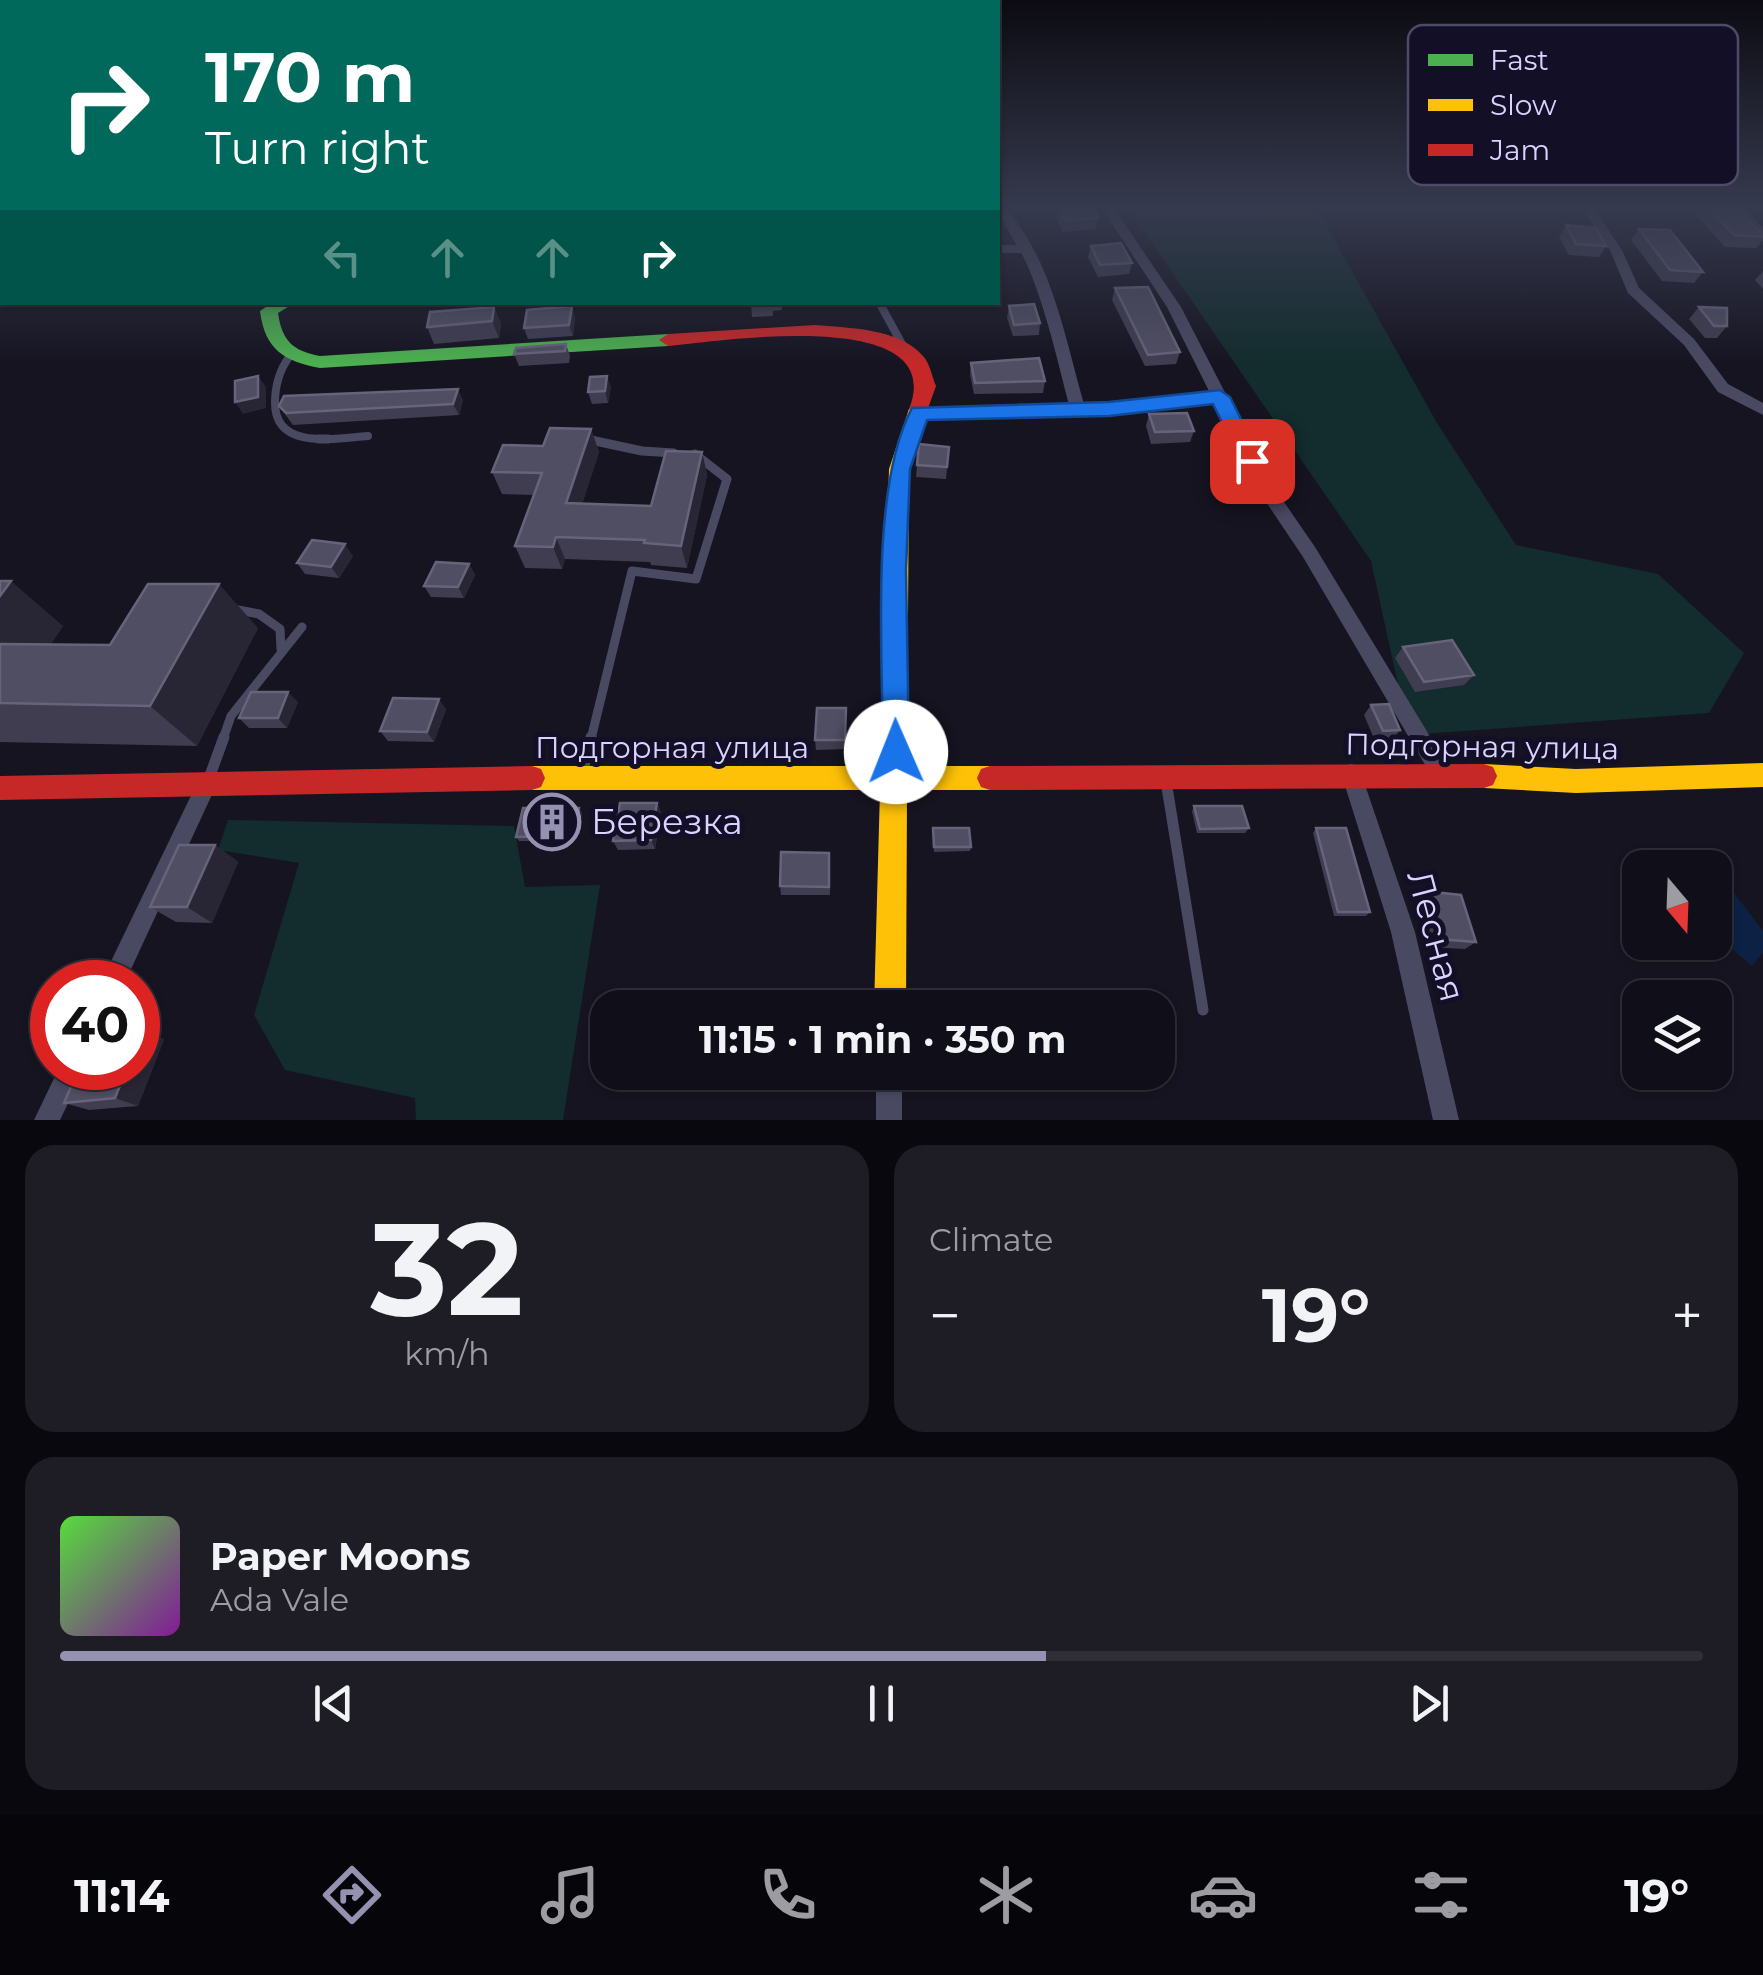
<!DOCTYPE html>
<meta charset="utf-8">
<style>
:root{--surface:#100f19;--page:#1e1d26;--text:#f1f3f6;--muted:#9c9ca2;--line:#302f38;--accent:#9591b1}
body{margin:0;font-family:Montserrat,sans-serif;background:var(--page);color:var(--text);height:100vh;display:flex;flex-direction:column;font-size:38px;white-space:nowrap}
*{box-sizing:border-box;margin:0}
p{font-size:32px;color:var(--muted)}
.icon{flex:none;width:55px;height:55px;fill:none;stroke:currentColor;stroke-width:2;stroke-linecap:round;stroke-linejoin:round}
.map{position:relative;height:1120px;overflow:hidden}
.panel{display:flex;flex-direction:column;gap:25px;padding:25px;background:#09080e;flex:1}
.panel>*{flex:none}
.top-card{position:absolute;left:0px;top:0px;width:1000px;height:305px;box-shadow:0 2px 8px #0004,0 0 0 2px var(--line);background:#00695c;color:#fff;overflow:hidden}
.needle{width:65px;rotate:161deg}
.buttons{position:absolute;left:1622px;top:850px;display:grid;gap:20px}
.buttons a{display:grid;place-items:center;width:110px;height:110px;border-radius:20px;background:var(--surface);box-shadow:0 2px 8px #0004,0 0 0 2px var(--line);font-size:50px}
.speed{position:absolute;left:30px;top:960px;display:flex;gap:20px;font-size:50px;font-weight:700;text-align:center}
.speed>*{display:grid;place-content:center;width:130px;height:130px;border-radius:50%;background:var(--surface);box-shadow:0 2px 8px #0004,0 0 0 2px var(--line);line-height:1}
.speed .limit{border:15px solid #d22;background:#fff;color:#111}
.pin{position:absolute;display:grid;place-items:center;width:85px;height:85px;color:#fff;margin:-42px;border-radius:20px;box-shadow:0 5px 15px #0006}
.me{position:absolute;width:110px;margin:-55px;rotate:359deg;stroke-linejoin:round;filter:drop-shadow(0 0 8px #0008)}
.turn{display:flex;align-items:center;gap:35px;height:210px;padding:0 40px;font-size:45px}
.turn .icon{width:130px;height:130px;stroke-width:2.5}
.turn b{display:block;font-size:70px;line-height:85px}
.lanes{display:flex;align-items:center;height:95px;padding:0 40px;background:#0003;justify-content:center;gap:50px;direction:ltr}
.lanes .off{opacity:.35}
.big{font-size:75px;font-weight:700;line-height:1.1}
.panel .card{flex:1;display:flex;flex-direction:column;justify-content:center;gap:15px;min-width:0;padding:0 35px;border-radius:30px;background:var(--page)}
.panel .dial{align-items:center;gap:0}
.dial b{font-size:130px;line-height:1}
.song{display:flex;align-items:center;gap:30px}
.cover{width:120px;height:120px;border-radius:15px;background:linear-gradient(135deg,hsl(110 70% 55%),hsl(290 70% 35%))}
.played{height:10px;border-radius:5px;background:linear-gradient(90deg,var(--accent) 60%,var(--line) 60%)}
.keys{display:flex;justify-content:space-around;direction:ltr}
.heat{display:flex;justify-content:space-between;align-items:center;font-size:55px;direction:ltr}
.panel .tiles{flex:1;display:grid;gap:25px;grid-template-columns:1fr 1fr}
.card:last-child{grid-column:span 2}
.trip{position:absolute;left:590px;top:990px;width:585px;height:100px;border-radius:30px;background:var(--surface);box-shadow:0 2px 8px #0004,0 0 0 2px var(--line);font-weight:700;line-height:100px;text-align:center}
.dock{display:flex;height:160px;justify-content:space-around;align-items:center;background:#06060a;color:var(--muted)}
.dock .icon{width:70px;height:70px}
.dock .current{color:var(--accent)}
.dock b{font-size:45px;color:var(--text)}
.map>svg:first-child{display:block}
</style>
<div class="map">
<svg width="1763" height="1120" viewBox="0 0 1763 1120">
<rect width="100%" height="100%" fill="#161421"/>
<path fill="#132c2d" d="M 1127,207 L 1316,207 L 1437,423 L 1516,545 L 1658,574 L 1744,653 L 1709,713 L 1409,735 L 1371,561 Z
M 228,820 L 514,826 L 525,887 L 600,885 L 563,1120 L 416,1120 L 415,1098 L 285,1070 L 254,1015 L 299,863 L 218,850 Z"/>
<path fill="#0d2144" d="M 1715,868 L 1763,931 L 1763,952 L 1752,966 L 1715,934 Z"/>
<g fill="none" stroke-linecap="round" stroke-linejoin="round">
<path stroke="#4a4962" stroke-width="8" d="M 998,249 L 1026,249
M 879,302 L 903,346
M 289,357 C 279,371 275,386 275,403 C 275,451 336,438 368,436
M 586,439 L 596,441"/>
<path stroke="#4a4962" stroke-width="9" d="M 318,439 L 328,439
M 586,439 L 642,451 L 674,453
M 233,609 L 259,614 L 280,629 L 281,649
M 223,739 L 231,716 L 302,627
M 591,739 L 632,571 L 696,579 L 727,479 L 695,454"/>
<path stroke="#4a4962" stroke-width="11" d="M 582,774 L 591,737
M 208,781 L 224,737
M 1166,781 L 1203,1010"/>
<path fill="#4a4962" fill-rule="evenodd" d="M 998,207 L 1005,207 C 1052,260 1065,338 1084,404 L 1210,393 L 1167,307 L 1101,207 L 1113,207 L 1181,307 L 1273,486 L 1315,547 L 1448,766 L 1451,773 L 1448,780 L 1441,782 L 1434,780 L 1303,557 L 1260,493 L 1215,403 L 1109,414 L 914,417 L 911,413 L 919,408 L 1069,405 C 1057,359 1047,313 1029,269 C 1023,253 999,218 998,207 Z
M 1581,207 L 1593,207 L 1622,250 L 1639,288 L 1694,339 L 1728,384 L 1763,403 L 1763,415 L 1718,392 L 1684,345 L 1628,293 L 1610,250 Z
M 1731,207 L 1744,207 L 1763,228 L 1763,239 L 1759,238 Z
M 1351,764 L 1358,766 L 1361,773 L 1415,932 L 1459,1120 L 1433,1120 L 1391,932 L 1341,773 L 1344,766 Z
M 206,776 L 213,779 L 216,786 L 125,982 L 101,982 L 199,779 Z
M 59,1068 L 85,1068 L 60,1120 L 34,1120 Z
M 876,1072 L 902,1072 L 902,1120 L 876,1120 Z"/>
<path fill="#4caf50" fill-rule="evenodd" d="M 273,302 L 296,302 L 278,313 C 282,341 293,351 320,356 L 668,334 L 677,340 L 668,346 L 320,368 C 284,361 265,350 260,311 Z"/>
<path fill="#ffc107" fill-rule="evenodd" d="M 919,402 L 929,409 L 909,469 L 907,766 L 990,766 L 999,769 L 1003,778 L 999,787 L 990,790 L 907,790 L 906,1008 L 874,1008 L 880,790 L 532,790 L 523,787 L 519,778 L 523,769 L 532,766 L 881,766 L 889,469 L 909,409 Z
M 1763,763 L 1763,787 L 1576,793 L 1484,788 L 1475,785 L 1471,776 L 1475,767 L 1484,764 L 1576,769 Z"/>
<path fill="#c62828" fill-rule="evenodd" d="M 815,325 C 849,328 899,328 923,356 C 930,363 932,377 936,386 L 926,414 L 919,416 L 909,409 C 950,305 719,341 668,346 L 659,340 L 668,334 Z
M 1484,764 L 1493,767 L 1497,776 L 1493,785 L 1484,788 L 990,790 L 981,787 L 977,778 L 981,769 L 990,766 Z
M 532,766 L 541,769 L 545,778 L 541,787 L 532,790 L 0,800 L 0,776 Z"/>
</g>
<path fill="#403d50" d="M 1058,207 L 1093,207 L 1098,218 L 1096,229 L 1063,232 L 1056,217 Z
M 1689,207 L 1736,207 L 1763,235 L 1763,240 L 1756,248 L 1725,247 Z
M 1566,225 L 1606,246 L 1599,257 L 1569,255 L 1559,237 Z
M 1639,229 L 1703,272 L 1694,283 L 1662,281 L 1631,240 Z
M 1091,246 L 1132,263 L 1129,274 L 1098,277 L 1088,257 Z
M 1763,271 L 1763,289 L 1755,280 Z
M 1115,288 L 1180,352 L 1176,364 L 1145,366 L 1112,300 Z
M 751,302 L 782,302 L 782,310 L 773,311 L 773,316 L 752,317 Z
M 1009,306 L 1040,323 L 1039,335 L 1013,336 L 1007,318 Z
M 494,307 L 501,324 L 499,338 L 434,344 L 427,327 Z
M 1699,307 L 1727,326 L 1717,338 L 1705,338 L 1689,319 Z
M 575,318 L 573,336 L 528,339 L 524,328 Z
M 566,344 L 570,356 L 569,363 L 519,366 L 514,354 Z
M 971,363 L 1045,381 L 1043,393 L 974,394 L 970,374 Z
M 611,387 L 608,403 L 592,404 L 588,392 Z
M 463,400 L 459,415 L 293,425 L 279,406 Z
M 1149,414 L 1194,431 L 1190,442 L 1151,444 L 1146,426 Z
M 591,429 L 599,452 L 582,504 L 651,506 L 702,452 L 707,475 L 687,568 L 651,565 L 650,562 L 565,559 L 562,569 L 525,568 L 515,546 L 534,495 L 502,494 L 492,472 L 543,446 Z
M 919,444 L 949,447 L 946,479 L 916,477 Z
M 353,556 L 339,578 L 305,574 L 297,563 Z
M 469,564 L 475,575 L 464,598 L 431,597 L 424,586 Z
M 0,581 L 63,626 L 50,645 L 110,645 L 258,628 L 197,746 L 0,742 Z
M 1403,647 L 1474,675 L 1464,685 L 1415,692 L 1395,658 Z
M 298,702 L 287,728 L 249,728 L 239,718 Z
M 1371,705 L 1400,730 L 1392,740 L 1375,741 L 1364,715 Z
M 846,708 L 845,749 L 816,750 L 815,740 Z
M 446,709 L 434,742 L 388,741 L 380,731 Z
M 657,803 L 661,812 L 655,849 L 618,850 L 613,841 Z
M 1194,806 L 1249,828 L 1245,833 L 1197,833 L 1192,811 Z
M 582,812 L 579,831 L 558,832 L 556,841 L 519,841 L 516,837 Z
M 1316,828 L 1370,912 L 1366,916 L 1334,916 L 1313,833 Z
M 933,833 L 971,847 L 970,851 L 934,852 Z
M 215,845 L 238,862 L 212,923 L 176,922 L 150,907 Z
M 830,862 L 830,895 L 781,895 L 780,886 Z
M 1424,891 L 1476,942 L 1465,949 L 1428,947 L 1414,899 Z
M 164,1039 L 138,1106 L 89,1110 L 64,1103 Z"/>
<path fill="#282635" d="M 373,302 L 392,302 L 375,307 Z
M 572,306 L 575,318 L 573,336 L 569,325 Z
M 494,307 L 501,324 L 499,338 L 492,321 Z
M 258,376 L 266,387 L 266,408 L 243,414 L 235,402 Z
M 607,376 L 611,387 L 608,403 L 605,391 Z
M 458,389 L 463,400 L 459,415 L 453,404 Z
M 591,429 L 599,452 L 575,526 L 566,503 Z
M 702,452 L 707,475 L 687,568 L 681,546 Z
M 556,537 L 565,559 L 562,569 L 553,547 Z
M 345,544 L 353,556 L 339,578 L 331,567 Z
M 469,564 L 475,575 L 464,598 L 458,587 Z
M 11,581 L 63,626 L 22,686 L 0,670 L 0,596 Z
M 219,584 L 258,628 L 197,746 L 150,706 Z
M 288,692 L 298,702 L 287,728 L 278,718 Z
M 439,699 L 446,709 L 434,742 L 427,732 Z
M 657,803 L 661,812 L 655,849 L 651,840 Z
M 579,808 L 582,812 L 579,831 L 576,827 Z
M 215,845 L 238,862 L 212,923 L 187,907 Z
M 142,1030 L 164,1039 L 138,1106 L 115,1098 L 127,1068 L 138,1068 L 138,1041 Z"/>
<path fill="#504e63" stroke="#66637b" stroke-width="2.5" d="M 1059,207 L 1093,207 L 1098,218 L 1065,220 Z
M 1708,207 L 1736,207 L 1763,235 L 1763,237 L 1734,235 Z
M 1566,225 L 1596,228 L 1606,246 L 1576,244 Z
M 1639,229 L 1670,230 L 1703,272 L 1670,270 Z
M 1121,243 L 1132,263 L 1100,265 L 1091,246 Z
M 1148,287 L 1180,352 L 1148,355 L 1115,288 Z
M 751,302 L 772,302 L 772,304 L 751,306 Z
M 1034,304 L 1040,323 L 1014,325 L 1009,306 Z
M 572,306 L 569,325 L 524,328 L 527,310 Z
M 494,307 L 492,321 L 427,327 L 430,312 Z
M 1699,307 L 1727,308 L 1727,326 L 1714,326 Z
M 566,344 L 565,351 L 514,354 L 516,348 Z
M 1039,358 L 1045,381 L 975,383 L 971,363 Z
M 258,376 L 258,397 L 235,402 L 235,381 Z
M 607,376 L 605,391 L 588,392 L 590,377 Z
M 458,389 L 453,404 L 286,413 L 279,406 L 284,396 Z
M 1187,413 L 1194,431 L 1155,432 L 1149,414 Z
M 550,428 L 591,429 L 566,503 L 651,506 L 666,451 L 702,452 L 681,546 L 644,543 L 645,540 L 556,537 L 553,547 L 515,546 L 542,473 L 492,472 L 503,445 L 543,446 Z
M 919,444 L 949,447 L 947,467 L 917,465 Z
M 312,540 L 345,544 L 331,567 L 297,563 Z
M 436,562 L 469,564 L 458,587 L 424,586 Z
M 0,581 L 11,581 L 0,596 Z
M 148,584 L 219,584 L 150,706 L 0,703 L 0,644 L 110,645 Z
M 1452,640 L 1474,675 L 1424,682 L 1403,647 Z
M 251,692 L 288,692 L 278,718 L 239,718 Z
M 393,698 L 439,699 L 427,732 L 380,731 Z
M 1389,704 L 1400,730 L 1383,731 L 1371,705 Z
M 817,708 L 846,708 L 845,740 L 815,740 Z
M 620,803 L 657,803 L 651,840 L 613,841 Z
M 1194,806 L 1242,806 L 1249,828 L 1200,829 Z
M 523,808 L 579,808 L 576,827 L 555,827 L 553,836 L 516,837 Z
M 933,828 L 969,828 L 971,847 L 934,847 Z
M 1316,828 L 1346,828 L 1370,912 L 1338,912 Z
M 179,845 L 215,845 L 187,907 L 150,907 Z
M 781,852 L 829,853 L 829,887 L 780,886 Z
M 1424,891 L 1461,895 L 1476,942 L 1439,939 Z
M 79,1068 L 127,1068 L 115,1098 L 64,1103 Z"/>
<linearGradient id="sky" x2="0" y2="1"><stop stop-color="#0c0b12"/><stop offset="0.57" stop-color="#363a4e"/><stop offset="1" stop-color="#363a4e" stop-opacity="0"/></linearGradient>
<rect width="1763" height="364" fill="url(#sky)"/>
<path fill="#1a73e8" stroke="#114b97" stroke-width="2.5" d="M 1220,390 L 1230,397 L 1262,461 L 1259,466 L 1244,466 L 1213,404 L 1109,416 L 927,420 L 910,469 L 906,570 L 909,752 L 905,760 L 896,763 L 887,760 L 883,752 C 883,657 869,489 912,408 L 1109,402 Z"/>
<defs>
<g id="building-ring" transform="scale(2.875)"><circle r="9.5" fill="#130f26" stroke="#9591b1" stroke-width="1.5"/><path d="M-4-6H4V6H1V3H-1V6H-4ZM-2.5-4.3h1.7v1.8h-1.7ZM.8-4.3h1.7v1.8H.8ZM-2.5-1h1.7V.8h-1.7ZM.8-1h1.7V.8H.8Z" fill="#9591b1"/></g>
</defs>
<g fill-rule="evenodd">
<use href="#building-ring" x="552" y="822"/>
</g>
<g text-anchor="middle" stroke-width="10" stroke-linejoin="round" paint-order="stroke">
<g font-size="30" fill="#d9d4ff" stroke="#130f26">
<text transform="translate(1482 747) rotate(1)" y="10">Подгорная улица</text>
<text x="672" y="758">Подгорная улица</text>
</g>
<g font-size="35" fill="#d9d4ff" stroke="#130f26" text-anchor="start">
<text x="591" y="834">Березка</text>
</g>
<g font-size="35" fill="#d9d4ff" stroke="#130f26">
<text transform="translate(1436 936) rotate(75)" y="12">Лесная</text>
</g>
</g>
<rect x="1408" y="25" width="330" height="160" rx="15" fill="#130f26" stroke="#4e4a67" stroke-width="2.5"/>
<rect x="1428" y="54" width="45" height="12" fill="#4caf50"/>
<rect x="1428" y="99" width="45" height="12" fill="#ffc107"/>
<rect x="1428" y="144" width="45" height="12" fill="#c62828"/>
<g font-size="28" fill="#d9d4ff">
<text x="1490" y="70">Fast</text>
<text x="1490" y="115">Slow</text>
<text x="1490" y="160">Jam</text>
</g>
</svg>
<div class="buttons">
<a><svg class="needle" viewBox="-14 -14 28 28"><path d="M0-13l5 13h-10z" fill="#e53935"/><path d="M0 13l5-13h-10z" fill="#9c9ca2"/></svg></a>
<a><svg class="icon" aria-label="layers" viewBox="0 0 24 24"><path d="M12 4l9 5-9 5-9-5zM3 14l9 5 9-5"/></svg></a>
</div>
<div class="speed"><div class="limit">40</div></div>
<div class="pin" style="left:1252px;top:461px;background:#d93025"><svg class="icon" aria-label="arrive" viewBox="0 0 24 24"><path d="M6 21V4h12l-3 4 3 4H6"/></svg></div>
<svg class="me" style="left:896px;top:752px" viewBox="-20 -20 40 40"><circle r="19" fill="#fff"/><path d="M0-13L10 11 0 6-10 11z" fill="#1a73e8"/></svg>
<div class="trip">11:15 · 1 min · 350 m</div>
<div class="top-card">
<div class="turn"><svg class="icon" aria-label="right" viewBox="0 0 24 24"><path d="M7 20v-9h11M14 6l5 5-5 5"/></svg><div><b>170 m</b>Turn right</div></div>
<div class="lanes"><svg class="icon off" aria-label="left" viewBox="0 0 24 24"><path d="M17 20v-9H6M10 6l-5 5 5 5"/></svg><svg class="icon off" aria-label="ahead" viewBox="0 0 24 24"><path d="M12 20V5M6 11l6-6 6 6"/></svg><svg class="icon off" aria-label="ahead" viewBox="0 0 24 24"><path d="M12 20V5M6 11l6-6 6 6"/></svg><svg class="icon" aria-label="right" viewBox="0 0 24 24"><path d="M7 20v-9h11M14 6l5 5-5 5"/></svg></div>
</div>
</div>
<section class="panel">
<div class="tiles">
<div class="card dial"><b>32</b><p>km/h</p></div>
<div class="card"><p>Climate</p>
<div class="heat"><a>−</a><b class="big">19°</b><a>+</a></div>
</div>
<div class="card">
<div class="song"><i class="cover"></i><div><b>Paper Moons</b><p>Ada Vale</p></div></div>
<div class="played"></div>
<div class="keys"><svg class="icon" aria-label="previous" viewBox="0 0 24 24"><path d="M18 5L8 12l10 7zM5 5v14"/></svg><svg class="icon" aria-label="pause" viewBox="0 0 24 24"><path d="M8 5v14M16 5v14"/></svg><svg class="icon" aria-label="next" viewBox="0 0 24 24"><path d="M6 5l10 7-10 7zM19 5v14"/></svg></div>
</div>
</div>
</section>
<nav class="dock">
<b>11:14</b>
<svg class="icon current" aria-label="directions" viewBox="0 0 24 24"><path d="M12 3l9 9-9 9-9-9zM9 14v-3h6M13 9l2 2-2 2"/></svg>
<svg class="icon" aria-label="music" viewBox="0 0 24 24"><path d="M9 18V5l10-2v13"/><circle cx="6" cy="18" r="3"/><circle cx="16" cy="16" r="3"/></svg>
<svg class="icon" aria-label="phone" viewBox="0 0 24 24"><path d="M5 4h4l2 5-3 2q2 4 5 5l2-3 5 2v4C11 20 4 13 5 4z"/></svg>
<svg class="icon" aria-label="climate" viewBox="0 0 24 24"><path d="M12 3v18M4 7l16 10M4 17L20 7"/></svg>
<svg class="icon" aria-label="car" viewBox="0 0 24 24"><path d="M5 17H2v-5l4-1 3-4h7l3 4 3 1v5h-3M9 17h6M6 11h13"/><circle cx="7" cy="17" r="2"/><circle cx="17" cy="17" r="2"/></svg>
<svg class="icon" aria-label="filters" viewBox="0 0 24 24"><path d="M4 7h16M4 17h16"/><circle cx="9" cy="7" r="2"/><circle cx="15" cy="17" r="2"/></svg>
<b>19°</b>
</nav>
